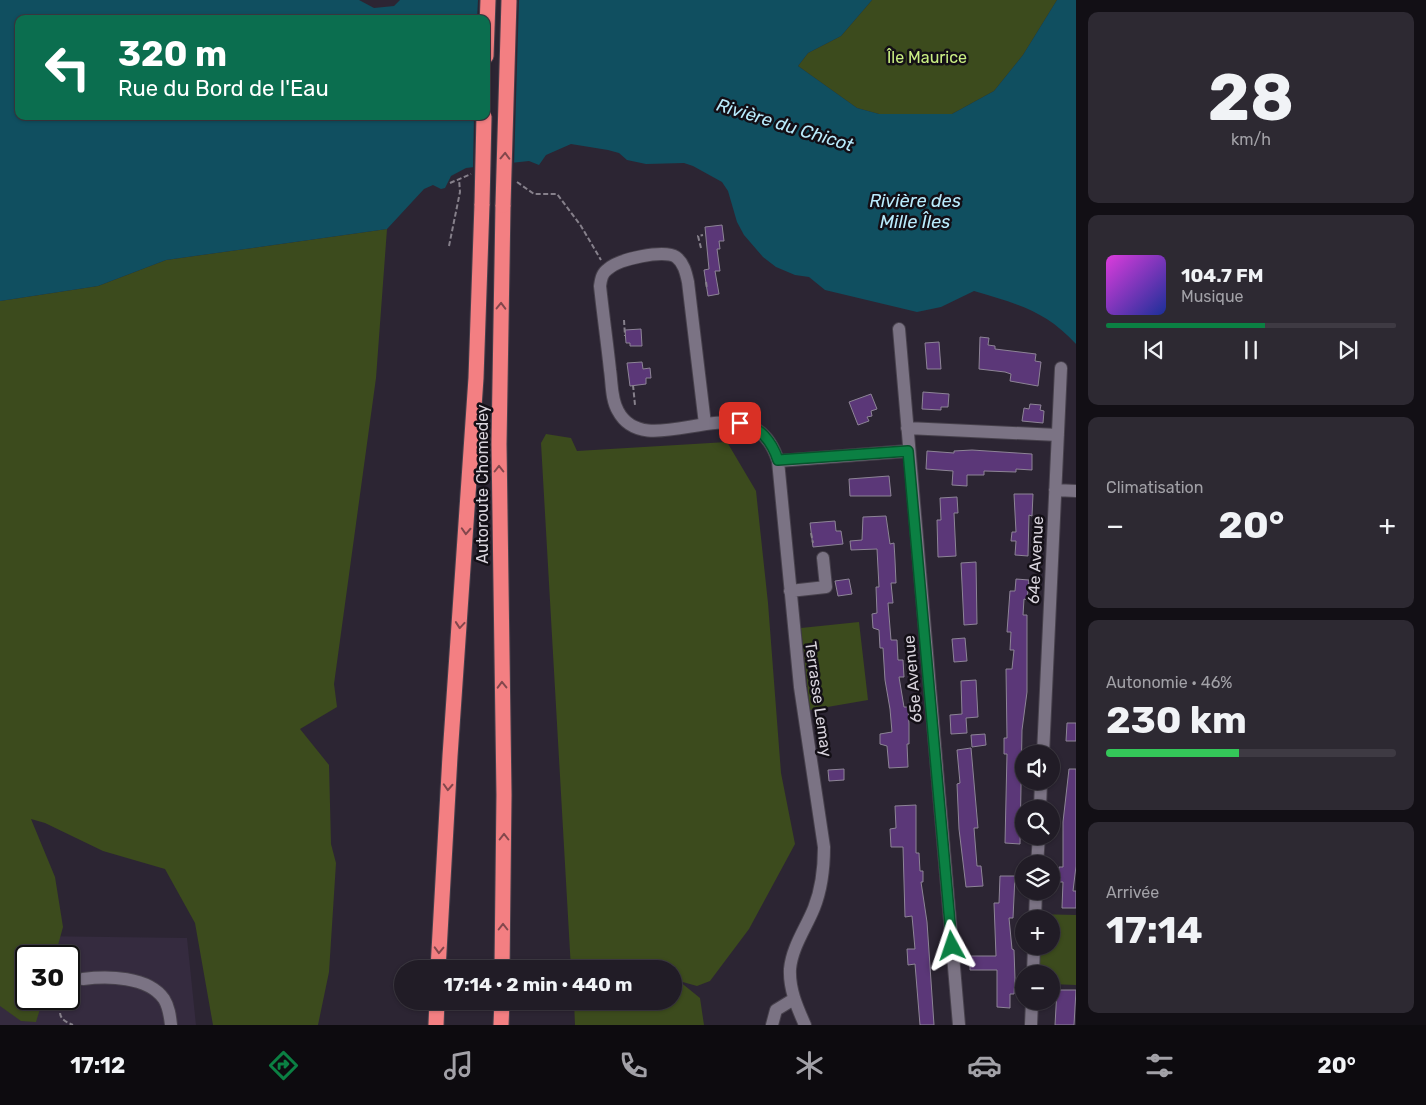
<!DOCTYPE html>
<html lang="fr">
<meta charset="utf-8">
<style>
:root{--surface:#211c26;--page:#2d2932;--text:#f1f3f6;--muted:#a2a1a7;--line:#3e3a43;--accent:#0b8043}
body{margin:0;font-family:Rubik,sans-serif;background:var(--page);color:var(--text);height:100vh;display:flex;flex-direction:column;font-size:19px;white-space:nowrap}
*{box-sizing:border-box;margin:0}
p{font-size:16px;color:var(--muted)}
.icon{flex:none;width:28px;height:28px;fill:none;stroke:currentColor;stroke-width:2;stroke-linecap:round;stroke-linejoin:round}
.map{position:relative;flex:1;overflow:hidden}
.side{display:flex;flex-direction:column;gap:12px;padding:12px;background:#120f15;width:350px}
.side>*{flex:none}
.guide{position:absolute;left:15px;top:15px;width:475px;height:105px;border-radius:10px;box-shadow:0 1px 4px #0004,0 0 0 1px var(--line);background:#0b6e4f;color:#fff;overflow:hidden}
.controls{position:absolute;left:1015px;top:745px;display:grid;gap:10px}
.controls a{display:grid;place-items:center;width:45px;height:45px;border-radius:50%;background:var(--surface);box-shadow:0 1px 4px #0004,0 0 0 1px var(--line);font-size:25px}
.speed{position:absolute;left:15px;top:945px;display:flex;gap:10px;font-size:25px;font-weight:700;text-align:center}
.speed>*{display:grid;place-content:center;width:65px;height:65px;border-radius:50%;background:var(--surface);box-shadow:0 1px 4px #0004,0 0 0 1px var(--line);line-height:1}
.speed .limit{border:2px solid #111;border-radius:8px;background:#fff;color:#111}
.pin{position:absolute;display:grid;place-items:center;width:42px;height:42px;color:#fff;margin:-21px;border-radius:10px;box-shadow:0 2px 8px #0006}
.me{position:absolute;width:55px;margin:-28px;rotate:355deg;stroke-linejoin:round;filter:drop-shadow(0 0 4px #0008)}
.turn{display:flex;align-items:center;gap:18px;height:105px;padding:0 20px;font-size:22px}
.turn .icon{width:65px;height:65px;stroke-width:2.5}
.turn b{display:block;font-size:35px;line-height:42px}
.big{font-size:38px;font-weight:700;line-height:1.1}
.side .card{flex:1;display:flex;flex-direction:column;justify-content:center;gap:8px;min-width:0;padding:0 18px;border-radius:10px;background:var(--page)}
.side .dial{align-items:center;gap:0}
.dial b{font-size:65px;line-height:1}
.song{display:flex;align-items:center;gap:15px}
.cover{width:60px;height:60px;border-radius:8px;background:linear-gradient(135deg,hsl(300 70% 55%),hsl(230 70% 35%))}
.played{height:5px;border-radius:2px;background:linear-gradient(90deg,var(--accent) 55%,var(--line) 55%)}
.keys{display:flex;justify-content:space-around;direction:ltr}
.heat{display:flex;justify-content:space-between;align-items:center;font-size:28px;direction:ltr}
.charge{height:8px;border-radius:4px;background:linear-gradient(90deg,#34c759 46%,var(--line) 0)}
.trip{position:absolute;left:394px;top:960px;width:288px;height:50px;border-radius:25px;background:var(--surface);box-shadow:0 1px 4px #0004,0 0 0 1px var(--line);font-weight:700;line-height:50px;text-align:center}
.tabs{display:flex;height:80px;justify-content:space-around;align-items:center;background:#0d0b0f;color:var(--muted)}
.tabs .icon{width:35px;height:35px}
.tabs .selected{color:var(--accent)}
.tabs b{font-size:22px;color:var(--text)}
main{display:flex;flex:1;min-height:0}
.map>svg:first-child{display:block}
</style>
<main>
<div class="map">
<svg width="1076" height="1025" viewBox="0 0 1076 1025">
<rect width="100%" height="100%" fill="#2c2533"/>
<path fill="#352b3f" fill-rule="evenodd" d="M 32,936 L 187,938 L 196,1025 L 0,1025 L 0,1000 ZM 26,956 L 69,956 L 69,999 L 26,999 Z"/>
<path fill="#3c4b1d" d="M 872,0 L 1057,0 L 1023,55 L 994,91 L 952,114 L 879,114 L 857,108 L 798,66 L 808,53 L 841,36 Z
M 387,229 L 376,378 L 334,684 L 337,707 L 300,729 L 329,765 L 331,844 L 336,863 L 329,972 L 318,1025 L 213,1025 L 195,923 L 165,869 L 103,851 L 45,823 L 31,819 L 55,877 L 63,927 L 55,956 L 26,956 L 26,999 L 43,999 L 36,1022 L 21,1021 L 0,1006 L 0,301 L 98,286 L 166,260 Z
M 546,434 L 571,438 L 577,451 L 727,442 L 756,491 L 768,603 L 781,773 L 795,844 L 749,929 L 710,981 L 697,986 L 679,981 L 700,998 L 704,1025 L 575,1025 L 574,1001 L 672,1001 L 672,969 L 571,969 L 541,443 Z
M 859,622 L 868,700 L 810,710 L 801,628 Z
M 1035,914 L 1076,915 L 1076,985 L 1051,984 L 1051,974 L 1033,974 L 1034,946 L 1051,946 L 1051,919 L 1035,919 Z"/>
<path fill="#104f60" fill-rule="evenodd" d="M 0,0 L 359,0 L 374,8 L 394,6 L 400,0 L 872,0 L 841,36 L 808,53 L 798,66 L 857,108 L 879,114 L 952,114 L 994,91 L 1023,55 L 1057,0 L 1076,0 L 1076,344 C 1045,310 1017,304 974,291 L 941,307 L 917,312 L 825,290 L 809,277 L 795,275 L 776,267 L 763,257 L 744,235 L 737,222 L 728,191 L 722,182 L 693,166 L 684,163 L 646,164 L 627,160 L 619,153 L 608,150 L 571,144 L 546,155 L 539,165 L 529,161 L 466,168 L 451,176 L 445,188 L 441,189 L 433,185 L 424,189 L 387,229 L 166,260 L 98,286 L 0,301 ZM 19,19 L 486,19 L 486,116 L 19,116 Z"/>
<path fill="#2c2533" d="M 478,0 L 519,0 L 514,166 L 473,168 L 474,116 L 486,116 L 486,19 L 477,19 Z"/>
<path fill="#5b3778" stroke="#8d8496" d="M 722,225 L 724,241 L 719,241 L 720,249 L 717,249 L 720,271 L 715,271 L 719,294 L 708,296 L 704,270 L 709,269 L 705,227 Z
M 641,329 L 642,346 L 630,346 L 630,343 L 626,343 L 625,330 Z
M 980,337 L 989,338 L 988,345 L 995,346 L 995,349 L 1036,354 L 1035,361 L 1041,362 L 1038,386 L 1010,381 L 1011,374 L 1005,372 L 979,369 Z
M 939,342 L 941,369 L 927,369 L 925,343 Z
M 642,362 L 643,369 L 650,368 L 651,378 L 646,378 L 646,384 L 630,386 L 627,363 Z
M 923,392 L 949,394 L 948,407 L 941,407 L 941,410 L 922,409 Z
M 871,394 L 877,409 L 871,411 L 872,416 L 867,417 L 869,421 L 858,425 L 849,402 Z
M 1030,404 L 1041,405 L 1040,410 L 1044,411 L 1043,423 L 1022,421 L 1024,408 L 1029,409 Z
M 972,450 L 1032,454 L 1032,470 L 1016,469 L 1016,472 L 984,471 L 984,475 L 967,475 L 967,486 L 952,485 L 953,471 L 926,469 L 927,451 L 954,453 L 954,451 Z
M 889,476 L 891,496 L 850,496 L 849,479 Z
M 1014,494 L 1033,494 L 1032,516 L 1029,515 L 1028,556 L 1015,555 L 1016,541 L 1011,541 L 1012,532 L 1016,532 Z
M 957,497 L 958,513 L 954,513 L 956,556 L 938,557 L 937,520 L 941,520 L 940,498 Z
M 886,516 L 890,544 L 894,543 L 895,560 L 896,583 L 891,583 L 893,603 L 888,603 L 891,640 L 897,640 L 898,660 L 903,660 L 904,677 L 899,677 L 904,707 L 908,707 L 909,724 L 909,744 L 907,744 L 908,767 L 889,768 L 887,746 L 880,744 L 880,734 L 892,732 L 890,709 L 885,680 L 883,648 L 880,648 L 879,630 L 873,628 L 872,614 L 877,613 L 876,587 L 879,587 L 877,549 L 851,550 L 850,541 L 862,540 L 863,517 Z
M 835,521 L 836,531 L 841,531 L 843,544 L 813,547 L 810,523 Z
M 976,562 L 977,624 L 964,625 L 961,563 Z
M 849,579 L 852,594 L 838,596 L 835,581 Z
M 1016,579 L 1029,580 L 1027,600 L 1024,599 L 1023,615 L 1027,615 L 1027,692 L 1022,730 L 1020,844 L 1005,843 L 1007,754 L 1004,754 L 1004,738 L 1007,738 L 1006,669 L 1012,669 L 1014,650 L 1010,650 L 1011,632 L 1007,632 L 1010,591 L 1015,591 Z
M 965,638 L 967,661 L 954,662 L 952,639 Z
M 976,680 L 978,717 L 966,718 L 967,733 L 951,734 L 950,715 L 962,714 L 961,681 Z
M 1067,723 L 1076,723 L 1076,741 L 1066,741 Z
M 985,734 L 986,745 L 972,747 L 971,735 Z
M 971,748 L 978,828 L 974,828 L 977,866 L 981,866 L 983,886 L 966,887 L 959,829 L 957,784 L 960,783 L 957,750 Z
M 844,769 L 844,780 L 829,781 L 828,770 Z
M 1069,769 L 1076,769 L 1076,866 L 1073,891 L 1076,891 L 1076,908 L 1062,908 L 1063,882 L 1058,882 L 1059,867 L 1063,867 L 1063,822 Z
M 916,805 L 916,853 L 919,853 L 920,871 L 923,871 L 923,882 L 921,882 L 927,922 L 934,1025 L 920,1025 L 915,964 L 908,965 L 907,949 L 915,949 L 912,916 L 905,917 L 903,847 L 891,847 L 890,829 L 896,828 L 895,806 Z
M 1000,876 L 1015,876 L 1013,918 L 1009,918 L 1012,949 L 1014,950 L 1015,979 L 1014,994 L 1010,994 L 1010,1008 L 997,1007 L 997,970 L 970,970 L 970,956 L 996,956 L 994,903 L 999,903 Z
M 1057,990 L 1076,990 L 1074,1025 L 1055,1025 Z"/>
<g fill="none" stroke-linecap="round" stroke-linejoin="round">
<g stroke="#47414c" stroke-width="14">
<path id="minor" d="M 899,329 L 959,1025
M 705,424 L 688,282 C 686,273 684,263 676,257 C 664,249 619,259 608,269 C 602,273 601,279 600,286 C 603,314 607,342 610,370 C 612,383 611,399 618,411 C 648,468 752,375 778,461 L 800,687 L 824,847 C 824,868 822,888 814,908 C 806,928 792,947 790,969 C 789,989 797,1007 805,1025
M 907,428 L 1058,435
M 778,461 L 908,451
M 1055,490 L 1076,491
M 790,591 L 826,587 L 823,558
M 1043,754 L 1061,368
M 1040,809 L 1041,781
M 1037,864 L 1039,836
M 1035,919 L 1036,891
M 1033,974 L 1034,946
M 83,979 C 107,976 148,976 164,999 C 169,1007 170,1016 171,1025
M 772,1025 L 776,1010 L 794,999
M 1031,1025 L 1032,1001"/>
</g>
<g stroke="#47414c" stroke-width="17">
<path id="highway" d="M 486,56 L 488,0
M 438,969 L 450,756 L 476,378 L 482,204
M 502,969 L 504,795 L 499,444 L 503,205
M 436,1025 L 437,1001
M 501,1025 L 502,1001"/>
</g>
<path stroke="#86808b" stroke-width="2" stroke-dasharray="5 2.5" stroke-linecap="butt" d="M 517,182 L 534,194 L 557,194 L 581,226 L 601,260
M 450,183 L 471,174
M 449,246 L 460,192 L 459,179
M 701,248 L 698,236 L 703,235
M 706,282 L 707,289
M 624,320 L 625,336
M 633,385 L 635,405
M 811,533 L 813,543
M 69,992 L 75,985
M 65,999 C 57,1013 58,1019 73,1025"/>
<use href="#minor" stroke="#7b7384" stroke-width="12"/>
<use href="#highway" stroke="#f37f82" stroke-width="15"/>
<g stroke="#47414c" stroke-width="17" stroke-linecap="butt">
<path id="highway-bridge" d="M 482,204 L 484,116
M 503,205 L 509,0"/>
</g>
<use href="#highway-bridge" stroke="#f37f82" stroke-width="15"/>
</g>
<defs><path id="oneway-chevron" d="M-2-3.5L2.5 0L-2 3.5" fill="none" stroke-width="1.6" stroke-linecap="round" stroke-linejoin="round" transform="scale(1.25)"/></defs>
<g stroke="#83474c">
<use href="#oneway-chevron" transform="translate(505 156) rotate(-88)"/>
<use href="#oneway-chevron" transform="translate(501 306) rotate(-89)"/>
<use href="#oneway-chevron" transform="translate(499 469) rotate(-90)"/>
<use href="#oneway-chevron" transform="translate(466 531) rotate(93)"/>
<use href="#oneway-chevron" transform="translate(460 625) rotate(95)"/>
<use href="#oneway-chevron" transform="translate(502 685) rotate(-91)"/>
<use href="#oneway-chevron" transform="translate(448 787) rotate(93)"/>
<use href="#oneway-chevron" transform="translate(504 837) rotate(-90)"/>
<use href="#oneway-chevron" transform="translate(503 927) rotate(-90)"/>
<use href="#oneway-chevron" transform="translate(439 950) rotate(92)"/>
</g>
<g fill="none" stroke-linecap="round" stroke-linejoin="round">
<g stroke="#07532c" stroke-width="12">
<path id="route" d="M 740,423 C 760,426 772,442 778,460 L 908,451 L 952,946"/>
</g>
<use href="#route" stroke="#0b8043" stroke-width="9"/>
</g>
<g text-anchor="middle" stroke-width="5" stroke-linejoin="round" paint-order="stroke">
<g font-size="16" fill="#caef83" stroke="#130f16">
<text x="927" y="63">Île Maurice</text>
</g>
<g font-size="16" fill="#d8d3dc" stroke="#130f16">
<text transform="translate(482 484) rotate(-90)" y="6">Autoroute Chomedey</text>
<text transform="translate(1035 560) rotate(-87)" y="6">64e Avenue</text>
<text transform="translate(912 679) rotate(-95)" y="6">65e Avenue</text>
<text transform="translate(819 699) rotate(82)" y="6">Terrasse Lemay</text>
</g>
<g font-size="18" font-style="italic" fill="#baecfd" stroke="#130f16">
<text transform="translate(785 125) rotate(17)" y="6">Rivière du Chicot</text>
<text x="915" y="207">Rivière des<tspan x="915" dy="21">Mille Îles</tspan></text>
</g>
</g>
</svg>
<div class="controls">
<a><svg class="icon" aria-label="sound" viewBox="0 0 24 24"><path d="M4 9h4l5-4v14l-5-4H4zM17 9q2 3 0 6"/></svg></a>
<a><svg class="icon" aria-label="search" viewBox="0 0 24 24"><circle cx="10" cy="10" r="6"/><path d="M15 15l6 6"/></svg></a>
<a><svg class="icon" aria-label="layers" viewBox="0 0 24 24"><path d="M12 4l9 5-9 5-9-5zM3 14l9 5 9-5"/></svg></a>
<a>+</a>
<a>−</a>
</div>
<div class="speed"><div class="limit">30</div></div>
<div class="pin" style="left:740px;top:423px;background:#d93025"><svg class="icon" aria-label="arrive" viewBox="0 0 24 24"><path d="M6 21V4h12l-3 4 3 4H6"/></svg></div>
<svg class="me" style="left:952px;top:946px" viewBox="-20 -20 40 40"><path d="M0-17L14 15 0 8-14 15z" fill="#0b8043" stroke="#fff" stroke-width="4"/></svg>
<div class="trip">17:14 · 2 min · 440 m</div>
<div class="guide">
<div class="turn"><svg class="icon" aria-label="left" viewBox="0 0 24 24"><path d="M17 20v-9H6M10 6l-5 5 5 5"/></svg><div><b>320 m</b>Rue du Bord de l'Eau</div></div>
</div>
</div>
<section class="side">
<div class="card dial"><b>28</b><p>km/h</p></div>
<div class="card">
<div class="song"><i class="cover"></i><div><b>104.7 FM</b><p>Musique</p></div></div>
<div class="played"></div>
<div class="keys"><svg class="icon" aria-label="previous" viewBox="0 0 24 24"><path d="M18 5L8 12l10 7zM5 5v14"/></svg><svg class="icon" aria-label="pause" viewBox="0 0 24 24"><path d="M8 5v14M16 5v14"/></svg><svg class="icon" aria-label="next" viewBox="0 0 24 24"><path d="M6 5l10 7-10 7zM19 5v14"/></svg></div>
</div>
<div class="card"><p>Climatisation</p>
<div class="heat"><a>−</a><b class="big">20°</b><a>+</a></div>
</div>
<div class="card"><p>Autonomie · 46%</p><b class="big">230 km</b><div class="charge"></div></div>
<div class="card"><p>Arrivée</p><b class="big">17:14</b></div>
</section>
</main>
<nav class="tabs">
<b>17:12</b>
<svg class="icon selected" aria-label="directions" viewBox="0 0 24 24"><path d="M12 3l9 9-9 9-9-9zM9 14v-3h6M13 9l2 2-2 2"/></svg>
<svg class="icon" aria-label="music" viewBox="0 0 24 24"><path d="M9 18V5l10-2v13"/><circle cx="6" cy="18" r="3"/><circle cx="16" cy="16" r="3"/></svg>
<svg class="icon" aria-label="phone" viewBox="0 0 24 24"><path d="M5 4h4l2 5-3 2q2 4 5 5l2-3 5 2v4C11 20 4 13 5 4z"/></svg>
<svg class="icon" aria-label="climate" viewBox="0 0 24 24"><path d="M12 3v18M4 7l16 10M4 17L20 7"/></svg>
<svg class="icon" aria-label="car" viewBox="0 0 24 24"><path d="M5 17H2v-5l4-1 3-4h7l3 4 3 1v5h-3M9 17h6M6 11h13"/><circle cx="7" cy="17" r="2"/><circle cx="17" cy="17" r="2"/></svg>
<svg class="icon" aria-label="filters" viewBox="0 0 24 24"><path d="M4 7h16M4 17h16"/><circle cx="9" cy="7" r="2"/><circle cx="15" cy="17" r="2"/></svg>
<b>20°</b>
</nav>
